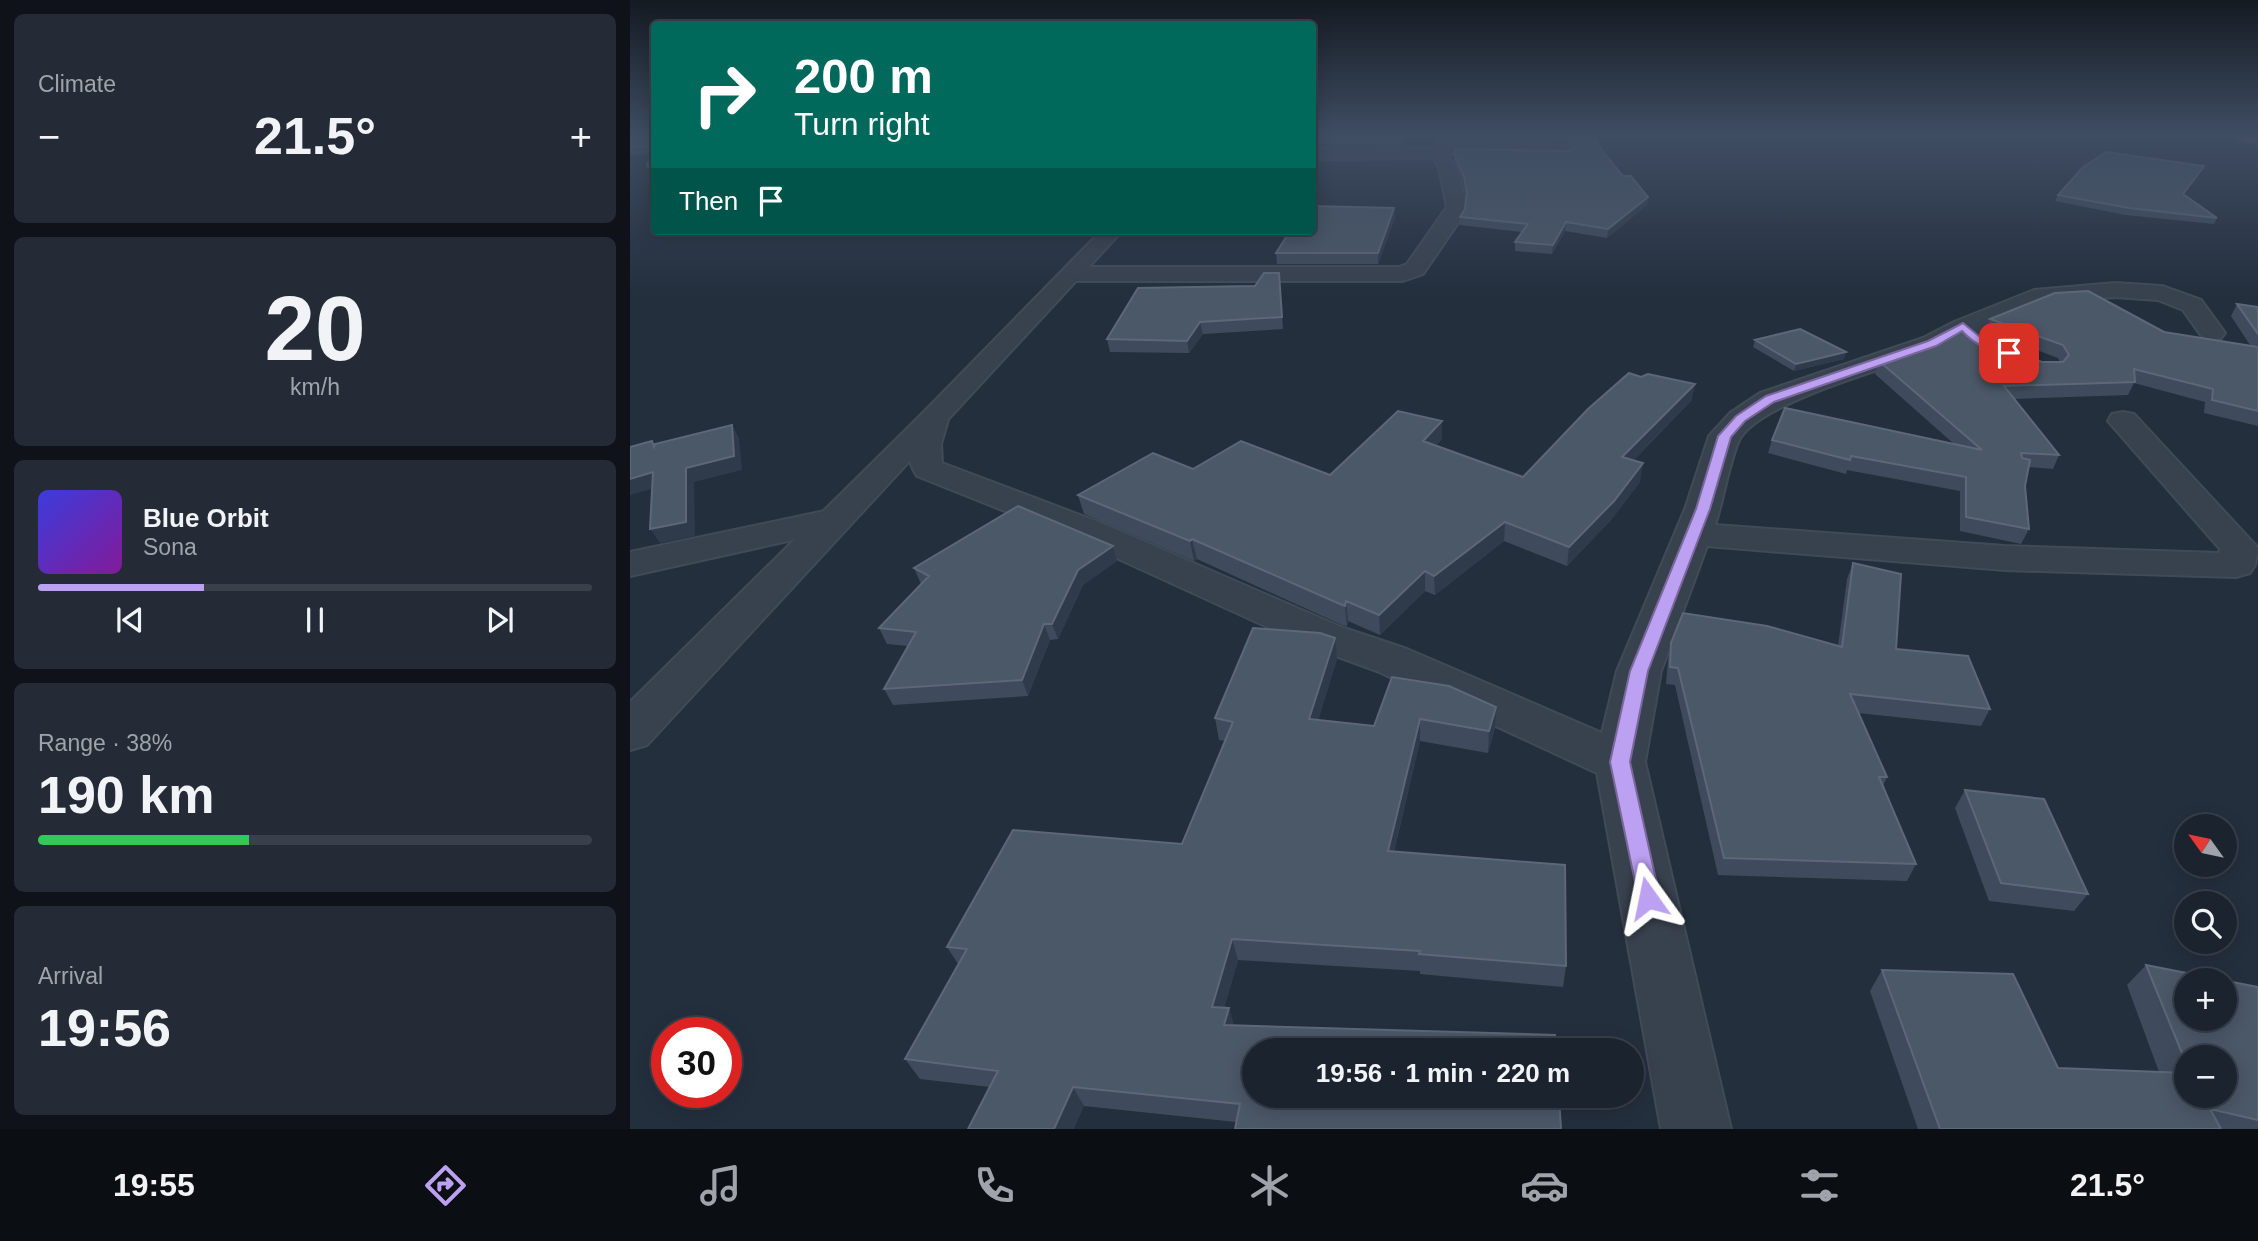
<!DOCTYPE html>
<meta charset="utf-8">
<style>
:root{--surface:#1b232e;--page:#242b36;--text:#f1f3f6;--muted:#a0a4aa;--line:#39404a;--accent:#bca0f2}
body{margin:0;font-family:Helvetica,sans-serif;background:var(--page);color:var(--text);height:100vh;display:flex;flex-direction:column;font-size:26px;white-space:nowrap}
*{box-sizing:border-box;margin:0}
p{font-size:23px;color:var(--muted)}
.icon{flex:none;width:38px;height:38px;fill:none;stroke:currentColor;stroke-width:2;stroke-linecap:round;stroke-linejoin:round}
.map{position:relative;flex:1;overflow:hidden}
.details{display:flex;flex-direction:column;gap:14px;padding:14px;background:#0f1319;width:630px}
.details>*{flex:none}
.banner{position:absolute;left:21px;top:21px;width:665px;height:214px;border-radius:7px;box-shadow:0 4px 18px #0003,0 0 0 2px var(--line);background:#00695c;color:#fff;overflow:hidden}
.needle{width:46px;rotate:303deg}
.fabs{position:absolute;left:1544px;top:814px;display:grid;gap:14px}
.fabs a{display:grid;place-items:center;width:63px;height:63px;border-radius:50%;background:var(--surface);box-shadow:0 4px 18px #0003,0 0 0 2px var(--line);font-size:35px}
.speed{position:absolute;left:21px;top:1017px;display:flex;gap:14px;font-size:35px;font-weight:700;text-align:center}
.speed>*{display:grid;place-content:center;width:91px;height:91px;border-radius:50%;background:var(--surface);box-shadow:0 4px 18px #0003,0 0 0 2px var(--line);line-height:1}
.speed .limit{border:10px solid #d22;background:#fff;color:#111}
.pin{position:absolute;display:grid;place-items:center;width:60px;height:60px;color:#fff;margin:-30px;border-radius:14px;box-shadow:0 4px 10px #0006}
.me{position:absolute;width:77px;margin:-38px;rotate:348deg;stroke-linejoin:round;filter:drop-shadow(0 0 5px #0008)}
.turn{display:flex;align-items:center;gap:24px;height:147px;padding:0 28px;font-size:32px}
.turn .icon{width:91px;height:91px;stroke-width:2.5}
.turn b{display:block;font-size:49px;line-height:60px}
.then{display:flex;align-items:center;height:66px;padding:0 28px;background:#0003;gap:14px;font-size:26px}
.big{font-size:52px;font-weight:700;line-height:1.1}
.details .widget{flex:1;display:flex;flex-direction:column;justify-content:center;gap:10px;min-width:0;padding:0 24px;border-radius:10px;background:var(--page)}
.details .dial{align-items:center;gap:0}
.dial b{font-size:91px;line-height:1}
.song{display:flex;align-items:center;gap:21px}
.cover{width:84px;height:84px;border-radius:10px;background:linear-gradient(135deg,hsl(240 70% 55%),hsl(290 70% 35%))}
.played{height:7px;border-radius:4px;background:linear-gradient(90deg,var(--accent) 30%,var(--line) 30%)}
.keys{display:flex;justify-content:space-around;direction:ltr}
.heat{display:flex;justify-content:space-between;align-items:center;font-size:38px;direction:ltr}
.charge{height:10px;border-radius:5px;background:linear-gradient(90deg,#34c759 38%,var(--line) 0)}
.trip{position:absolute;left:612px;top:1038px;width:402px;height:70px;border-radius:35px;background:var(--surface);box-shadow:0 4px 18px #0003,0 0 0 2px var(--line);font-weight:700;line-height:70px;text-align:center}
.tab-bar{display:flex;height:112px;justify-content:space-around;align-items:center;background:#0b0e12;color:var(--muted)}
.tab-bar .icon{width:49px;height:49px}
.tab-bar .on{color:var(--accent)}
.tab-bar b{font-size:32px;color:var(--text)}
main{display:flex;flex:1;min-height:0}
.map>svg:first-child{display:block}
</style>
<main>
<section class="details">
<div class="widget"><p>Climate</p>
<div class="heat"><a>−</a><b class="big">21.5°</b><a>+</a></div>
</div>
<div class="widget dial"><b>20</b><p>km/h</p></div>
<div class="widget">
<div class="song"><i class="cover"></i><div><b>Blue Orbit</b><p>Sona</p></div></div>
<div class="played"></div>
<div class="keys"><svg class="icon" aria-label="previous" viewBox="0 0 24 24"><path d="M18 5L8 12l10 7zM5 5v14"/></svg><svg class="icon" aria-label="pause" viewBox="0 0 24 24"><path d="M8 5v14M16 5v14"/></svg><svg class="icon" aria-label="next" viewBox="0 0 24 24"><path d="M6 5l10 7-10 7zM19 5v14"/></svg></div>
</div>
<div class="widget"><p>Range · 38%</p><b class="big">190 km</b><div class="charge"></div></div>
<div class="widget"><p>Arrival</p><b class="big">19:56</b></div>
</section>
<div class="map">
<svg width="1628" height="1129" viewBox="0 0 1628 1129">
<rect width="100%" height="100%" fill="#242f3e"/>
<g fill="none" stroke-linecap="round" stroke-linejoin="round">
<g stroke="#414a57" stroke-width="4">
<path id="minor" d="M 807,134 L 822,134 L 823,143 L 937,146 L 945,151 L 937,156 L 817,154 C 828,172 839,197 832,217 L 793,274 L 772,281 L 443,281 L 435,279 L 432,274 L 435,269 L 443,267 L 769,267 L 777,264 L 817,207 L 809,168 L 803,158 L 682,159 L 682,149 L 805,148 L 808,146 Z
M 1485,283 L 1532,286 L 1571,300 L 1595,333 L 1591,338 L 1582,341 L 1573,338 L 1553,310 L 1528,300 L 1485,297 L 1416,302 L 1350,329 L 1355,334 L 1402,351 L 1406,357 L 1402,363 C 1382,368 1344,353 1330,339 L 1311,350 C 1266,365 1136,400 1111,437 C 1101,452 1093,503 1085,525 L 1375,546 L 1589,553 L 1590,549 L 1478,421 L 1482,414 L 1493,412 L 1504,414 L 1628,548 L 1625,565 L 1620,573 L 1606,577 L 1375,570 L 1077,546 L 1031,671 L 1015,762 L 1101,1129 L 1031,1129 L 967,773 L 747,671 L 681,647 L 445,539 L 287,476 C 273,456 279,433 292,414 L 303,411 L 314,414 L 318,420 L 311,444 L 312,463 L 471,523 L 711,627 L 777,649 L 972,733 L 987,671 L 1055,509 L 1079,436 L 1100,413 L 1130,393 L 1293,338 L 1324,322 L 1404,290 Z
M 204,509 L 217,512 L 222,520 L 217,528 L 0,576 L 0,552 Z"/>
</g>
<g stroke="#414a57" stroke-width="4">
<path id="tertiary" d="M 471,231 L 492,231 L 17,745 L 0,750 L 0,702 L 292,414 Z"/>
</g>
<g stroke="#434c59" stroke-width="4">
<path id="motorway" d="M 1597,134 L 1628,134 L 1628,144 L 1599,137 Z"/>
</g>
<use href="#minor" fill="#38414e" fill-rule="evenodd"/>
<use href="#tertiary" fill="#38414e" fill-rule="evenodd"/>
<use href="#motorway" fill="#746855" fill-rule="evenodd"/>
</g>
<path fill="#3f4b5c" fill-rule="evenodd" d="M 0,134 L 24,134 L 24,154 L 0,155 Z
M 682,134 L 781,134 L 772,146 L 682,144 Z
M 833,134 L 963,134 L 972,151 L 993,176 L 1018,197 L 1017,205 L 977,238 L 935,231 L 922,254 L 885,251 L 885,242 L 892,232 L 830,225 L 830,217 L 835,209 L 836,198 L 834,184 L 824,162 L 824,154 L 938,151 L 943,148 L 937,143 L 833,141 Z
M 24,161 L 24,175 L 22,175 L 18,167 Z
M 1574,166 L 1571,172 L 1554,195 L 1587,218 L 1584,224 L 1496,215 L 1425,201 L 1428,195 Z
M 765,218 L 748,264 L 647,264 L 646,253 Z
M 649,273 L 653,329 L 573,334 L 559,353 L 480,352 L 477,339 L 625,286 Z
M 1607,304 L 1628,307 L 1628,426 L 1574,413 L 1575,402 L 1504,383 L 1498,395 L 1384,399 L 1429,455 L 1423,469 L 1398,467 L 1395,486 L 1399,529 L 1391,544 L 1330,531 L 1330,491 L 1217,470 L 1216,474 L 1138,453 L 1142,440 L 1324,444 L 1245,374 L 1249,361 L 1341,336 L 1412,362 L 1430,362 L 1428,358 L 1356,331 L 1360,319 L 1534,332 L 1620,345 L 1601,316 Z
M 1125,340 L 1216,352 L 1214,359 L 1164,371 L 1123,347 Z
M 1065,384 L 1061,401 L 1004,460 L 1010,482 L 981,520 L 937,566 L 874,541 L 805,595 L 795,591 L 750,635 L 718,621 L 717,626 L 712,625 L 567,559 L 564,561 L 454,514 L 448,495 L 563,469 L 700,475 L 812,439 L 806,445 L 893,477 Z
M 487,561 L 453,585 L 428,639 L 420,640 L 398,696 L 263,705 L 254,689 L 278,646 L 257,644 L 249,628 L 291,584 L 284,568 Z
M 1223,563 L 1266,649 L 1360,709 L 1351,726 L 1228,713 L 1257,777 L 1253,786 L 1286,864 L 1277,881 L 1088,875 L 1045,685 L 1036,684 L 1038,660 L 1041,643 L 1208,646 L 1217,579 Z
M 707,659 L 688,720 L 744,726 L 762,677 L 865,728 L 858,753 L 790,741 L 764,852 L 936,966 L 933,987 L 790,974 L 790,971 L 608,960 L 594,1008 L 604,1025 L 925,1035 L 606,1122 L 454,1106 L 360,1087 L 290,1079 L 275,1059 L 328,964 L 317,947 L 552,844 L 595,741 L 589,740 L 585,718 Z
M 1335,790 L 1458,894 L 1444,911 L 1359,901 L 1325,808 Z
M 1516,965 L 1628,987 L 1628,1129 L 1288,1129 L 1240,991 L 1252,970 L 1428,1068 L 1529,1072 L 1497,985 ZM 1556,1057 L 1594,1096 L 1556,1096 Z"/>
<path fill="#2f3b4b" d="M 777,134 L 781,134 L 772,146 L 772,140 Z
M 1574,166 L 1571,172 L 1550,200 L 1553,194 Z
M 1018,197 L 1017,205 L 977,238 L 978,229 Z
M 764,208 L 765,218 L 748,264 L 748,253 Z
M 936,222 L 935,231 L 922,254 L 923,245 Z
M 570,322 L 573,334 L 559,353 L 557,341 Z
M 1216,352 L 1214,359 L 1164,371 L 1166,364 Z
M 1065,384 L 1061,401 L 989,475 L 992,457 Z
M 812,421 L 812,439 L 793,459 L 793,441 Z
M 102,425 L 109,438 L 112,470 L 64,482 L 65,536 L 30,543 L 20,529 L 56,468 Z
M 1013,463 L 1010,482 L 981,520 L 937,566 L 939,547 Z
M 23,472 L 32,486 L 0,495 L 0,479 Z
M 875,522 L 874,541 L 805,595 L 804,576 Z
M 562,539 L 567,559 L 564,561 L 560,541 Z
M 483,546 L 487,561 L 453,585 L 428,639 L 422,624 L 448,570 Z
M 795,571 L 795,591 L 750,635 L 749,615 Z
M 716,601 L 718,621 L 717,626 L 715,606 Z
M 414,624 L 420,640 L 398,696 L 392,680 Z
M 705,638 L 707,659 L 682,740 L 679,719 Z
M 866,707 L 865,728 L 858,753 L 859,731 Z
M 790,719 L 790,741 L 759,872 L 758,851 Z
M 602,939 L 608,960 L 589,1027 L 582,1007 Z
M 599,1008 L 605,1028 L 594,1025 Z
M 443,1087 L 454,1106 L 444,1129 L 424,1129 Z"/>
<path fill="#4b5868" stroke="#5c6777" stroke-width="2" fill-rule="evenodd" d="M 0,134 L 24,134 L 24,146 L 0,147 Z
M 682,134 L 777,134 L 772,140 L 682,138 Z
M 861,134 L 963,134 L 972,151 L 993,176 L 1001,176 L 1018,197 L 978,229 L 936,222 L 923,245 L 885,242 L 898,224 L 830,217 L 835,209 L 837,193 L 834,176 L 824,154 L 826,149 L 938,151 L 948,145 L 938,136 Z
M 1476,152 L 1574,166 L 1553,194 L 1587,218 L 1499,208 L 1428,195 L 1452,168 Z
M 24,161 L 24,167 L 18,167 L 17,163 Z
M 682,206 L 764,208 L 748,253 L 646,253 L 660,231 L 682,231 Z
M 634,273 L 649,273 L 652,317 L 570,322 L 557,341 L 477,339 L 508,288 L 625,286 Z
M 1458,291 L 1534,332 L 1628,347 L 1628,411 L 1582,400 L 1583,389 L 1504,369 L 1505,382 L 1374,386 L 1429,455 L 1391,453 L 1392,458 L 1400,460 L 1395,486 L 1399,529 L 1336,517 L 1336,477 L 1221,456 L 1220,460 L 1142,440 L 1155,408 L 1352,450 L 1249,361 L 1316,340 L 1334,330 L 1341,336 L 1412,362 L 1433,362 L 1439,355 L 1433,345 L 1360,319 L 1425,293 Z
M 1607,304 L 1628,307 L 1628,334 Z
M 1170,329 L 1216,352 L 1166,364 L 1125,340 Z
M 999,373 L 1011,377 L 1018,374 L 1065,384 L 992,457 L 1013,463 L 984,501 L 939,547 L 875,522 L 804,576 L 795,571 L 749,615 L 716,601 L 715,606 L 710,604 L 562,539 L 560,541 L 448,495 L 523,453 L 563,469 L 611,441 L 700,475 L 768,411 L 812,421 L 793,441 L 893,477 L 958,409 Z
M 102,425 L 104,456 L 56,468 L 56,522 L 20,529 L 23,472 L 0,479 L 0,447 L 22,441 L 24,447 L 25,444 Z
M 388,506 L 483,546 L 448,570 L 422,624 L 414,624 L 392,680 L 254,689 L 286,632 L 249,628 L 299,576 L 284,568 Z
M 1223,563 L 1271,574 L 1266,649 L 1338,656 L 1360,709 L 1220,694 L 1257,777 L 1249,777 L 1286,864 L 1094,858 L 1048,668 L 1040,667 L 1041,643 L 1053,613 L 1137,626 L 1212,647 Z
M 623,628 L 690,633 L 705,638 L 679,719 L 744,726 L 762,677 L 819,686 L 866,707 L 859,731 L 790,719 L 758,851 L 935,865 L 936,966 L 789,954 L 790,951 L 602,939 L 582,1007 L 599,1008 L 594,1025 L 925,1035 L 926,1050 L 625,1050 L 625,1096 L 929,1096 L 931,1129 L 605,1129 L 610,1104 L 443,1087 L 424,1129 L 338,1129 L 368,1071 L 275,1059 L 337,949 L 317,947 L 383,830 L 552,844 L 603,722 L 585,718 Z
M 1335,790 L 1414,799 L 1458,894 L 1371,883 Z
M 1516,965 L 1628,987 L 1628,1120 L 1580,1109 L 1591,1129 L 1310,1129 L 1252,970 L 1383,974 L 1428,1068 L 1556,1073 L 1556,1096 L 1594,1096 L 1594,1057 L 1556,1057 L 1556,1063 ZM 1556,980 L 1594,980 L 1594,1018 L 1556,1018 Z"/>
<linearGradient id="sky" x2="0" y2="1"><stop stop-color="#141a22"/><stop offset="0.46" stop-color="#3f4d63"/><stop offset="1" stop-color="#3f4d63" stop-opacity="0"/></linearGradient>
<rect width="1628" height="292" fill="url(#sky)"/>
<path fill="#bca0f2" stroke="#7a689d" stroke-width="2" d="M 1333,323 L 1350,337 L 1385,353 C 1371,361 1342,342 1332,331 L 1306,346 L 1144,402 L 1115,421 L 1101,437 L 1080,509 L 1018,671 L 1000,762 L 1030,898 L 1027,906 L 1018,909 L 1010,906 L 980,762 L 1000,671 L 1066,509 L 1088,436 L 1106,416 L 1136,396 L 1298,341 Z"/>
</svg>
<div class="fabs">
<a><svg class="needle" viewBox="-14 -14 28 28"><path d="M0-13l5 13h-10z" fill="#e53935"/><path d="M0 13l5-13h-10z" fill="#a0a4aa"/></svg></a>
<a><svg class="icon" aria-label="search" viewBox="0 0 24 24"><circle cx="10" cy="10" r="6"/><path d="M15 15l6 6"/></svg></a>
<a>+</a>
<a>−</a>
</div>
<div class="speed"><div class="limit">30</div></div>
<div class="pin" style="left:1379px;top:353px;background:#d93025"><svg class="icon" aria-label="arrive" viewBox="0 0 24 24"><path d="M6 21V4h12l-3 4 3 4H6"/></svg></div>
<svg class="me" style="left:1018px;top:898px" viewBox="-20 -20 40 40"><path d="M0-17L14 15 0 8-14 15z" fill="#bca0f2" stroke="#fff" stroke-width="4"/></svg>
<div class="trip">19:56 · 1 min · 220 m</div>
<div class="banner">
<div class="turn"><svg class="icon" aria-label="right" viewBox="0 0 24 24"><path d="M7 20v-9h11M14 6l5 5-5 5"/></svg><div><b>200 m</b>Turn right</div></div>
<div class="then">Then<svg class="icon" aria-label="arrive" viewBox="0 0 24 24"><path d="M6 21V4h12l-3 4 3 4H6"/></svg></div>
</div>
</div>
</main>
<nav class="tab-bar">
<b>19:55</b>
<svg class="icon on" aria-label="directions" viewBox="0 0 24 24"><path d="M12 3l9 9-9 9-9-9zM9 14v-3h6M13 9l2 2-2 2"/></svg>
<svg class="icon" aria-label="music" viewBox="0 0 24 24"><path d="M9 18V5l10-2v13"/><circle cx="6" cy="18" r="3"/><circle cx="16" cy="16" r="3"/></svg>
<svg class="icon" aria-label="phone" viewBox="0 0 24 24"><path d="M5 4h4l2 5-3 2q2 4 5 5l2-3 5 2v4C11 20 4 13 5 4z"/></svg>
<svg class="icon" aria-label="climate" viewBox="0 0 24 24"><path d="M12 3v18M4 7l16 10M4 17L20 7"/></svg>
<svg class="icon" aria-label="car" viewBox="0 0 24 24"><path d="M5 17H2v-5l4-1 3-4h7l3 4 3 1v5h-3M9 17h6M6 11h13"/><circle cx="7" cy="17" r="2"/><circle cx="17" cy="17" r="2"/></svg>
<svg class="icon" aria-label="filters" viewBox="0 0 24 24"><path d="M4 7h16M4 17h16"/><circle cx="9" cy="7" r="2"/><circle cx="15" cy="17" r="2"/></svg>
<b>21.5°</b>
</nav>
